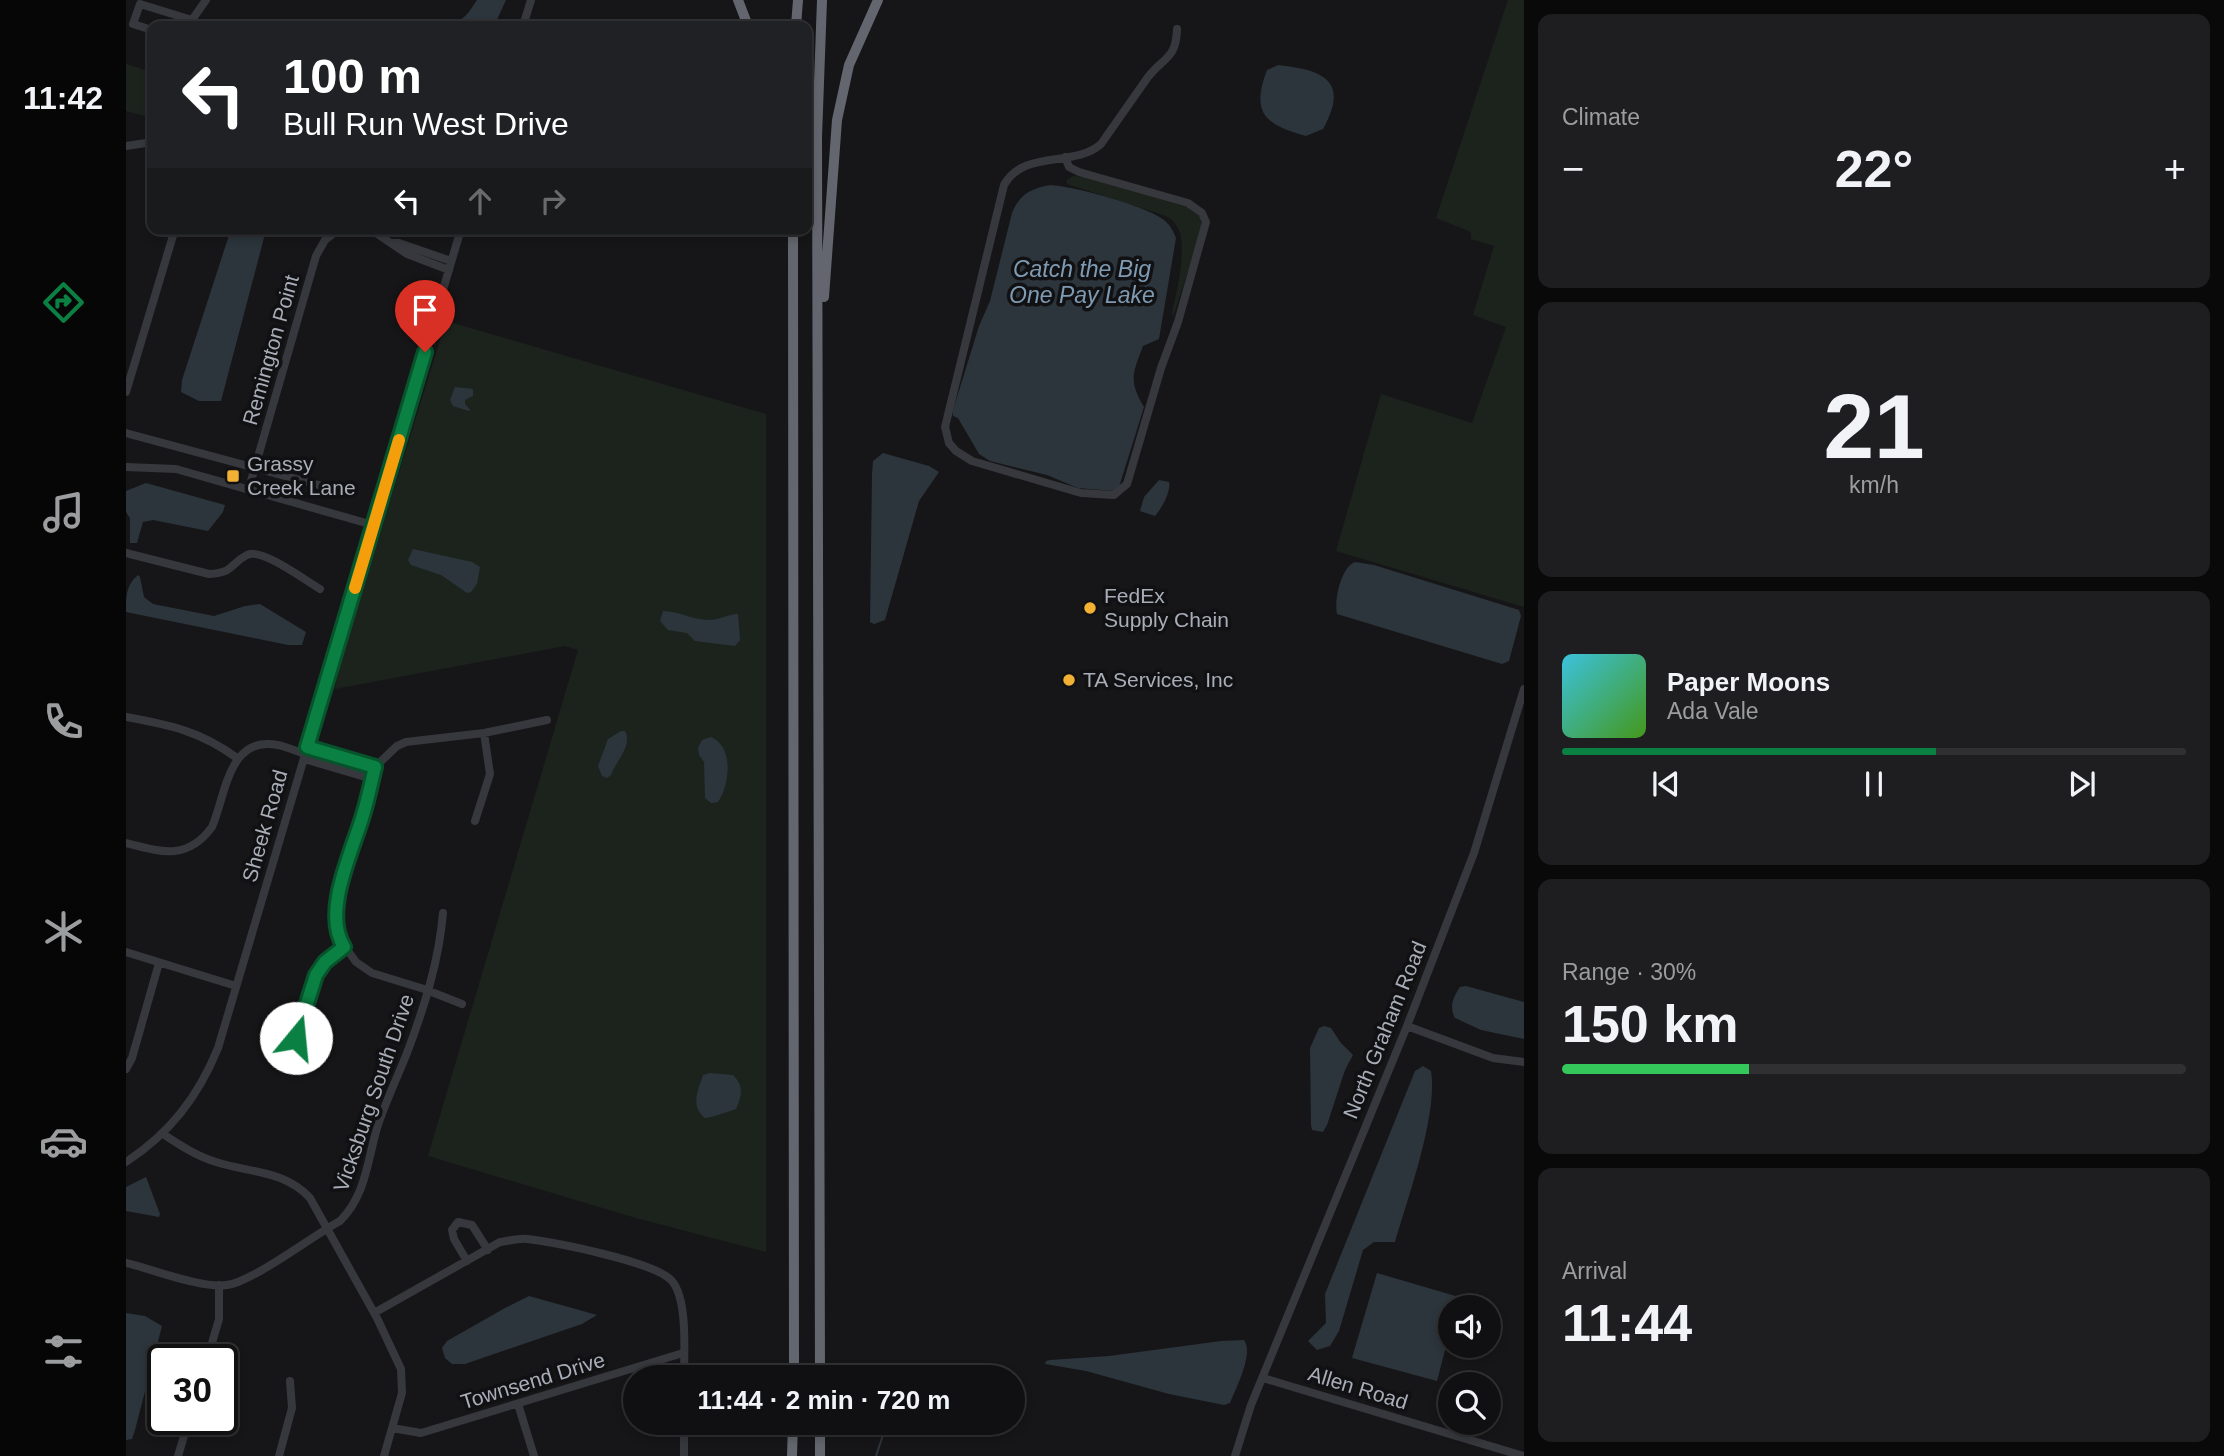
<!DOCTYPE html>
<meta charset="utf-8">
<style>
:root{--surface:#101012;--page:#1e1e20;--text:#f1f3f6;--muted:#9c9d9f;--line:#303032;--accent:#0b8043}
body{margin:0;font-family:Arial,sans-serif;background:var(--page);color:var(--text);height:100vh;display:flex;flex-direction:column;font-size:26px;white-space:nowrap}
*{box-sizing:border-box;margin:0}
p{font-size:23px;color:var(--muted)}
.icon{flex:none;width:38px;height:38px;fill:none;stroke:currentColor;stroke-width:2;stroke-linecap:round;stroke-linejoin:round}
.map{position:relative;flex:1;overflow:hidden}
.side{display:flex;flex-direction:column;gap:14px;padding:14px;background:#09090a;width:700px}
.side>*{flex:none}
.hud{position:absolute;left:21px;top:21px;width:665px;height:214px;border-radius:14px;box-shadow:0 4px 10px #0003,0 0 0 2px var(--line);background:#202124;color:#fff;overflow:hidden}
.buttons{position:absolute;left:1312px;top:1295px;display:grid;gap:14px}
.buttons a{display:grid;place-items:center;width:63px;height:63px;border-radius:50%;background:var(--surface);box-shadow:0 4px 10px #0003,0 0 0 2px var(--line);font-size:35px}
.speed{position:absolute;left:21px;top:1344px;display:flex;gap:14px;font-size:35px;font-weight:700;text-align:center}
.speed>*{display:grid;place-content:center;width:91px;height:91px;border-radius:50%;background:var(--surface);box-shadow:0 4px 10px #0003,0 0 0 2px var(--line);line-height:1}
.speed .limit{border:4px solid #111;border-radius:10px;background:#fff;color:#111}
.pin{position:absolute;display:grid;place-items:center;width:60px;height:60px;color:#fff;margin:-72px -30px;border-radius:50% 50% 50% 0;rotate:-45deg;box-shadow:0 0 7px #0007}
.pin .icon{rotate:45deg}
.me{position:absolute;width:77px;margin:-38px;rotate:17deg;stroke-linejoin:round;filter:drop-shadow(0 0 5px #0008)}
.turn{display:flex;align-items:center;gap:24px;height:147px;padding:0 21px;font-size:32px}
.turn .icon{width:91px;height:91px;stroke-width:2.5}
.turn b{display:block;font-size:49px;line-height:60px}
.lanes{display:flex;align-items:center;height:66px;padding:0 21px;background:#0003;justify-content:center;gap:35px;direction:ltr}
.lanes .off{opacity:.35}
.big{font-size:52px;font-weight:800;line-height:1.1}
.side .tile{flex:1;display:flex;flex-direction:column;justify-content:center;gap:10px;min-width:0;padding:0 24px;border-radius:14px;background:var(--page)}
.side .dial{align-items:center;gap:0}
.dial b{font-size:91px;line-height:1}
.song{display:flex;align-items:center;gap:21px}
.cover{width:84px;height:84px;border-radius:10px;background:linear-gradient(135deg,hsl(190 70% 55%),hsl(100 70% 35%))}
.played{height:7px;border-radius:4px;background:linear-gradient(90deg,var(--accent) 60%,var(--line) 60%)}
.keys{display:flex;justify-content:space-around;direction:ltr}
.heat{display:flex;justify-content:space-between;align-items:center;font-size:38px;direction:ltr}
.charge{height:10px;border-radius:5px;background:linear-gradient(90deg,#34c759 30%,var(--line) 0)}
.trip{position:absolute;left:497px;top:1365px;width:402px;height:70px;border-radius:35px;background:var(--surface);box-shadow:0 4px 10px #0003,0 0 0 2px var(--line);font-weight:800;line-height:70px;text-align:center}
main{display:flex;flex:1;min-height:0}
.menu{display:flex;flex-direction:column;width:126px;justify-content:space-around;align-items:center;background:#060607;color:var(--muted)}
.menu .icon{width:49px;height:49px}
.menu .current{color:var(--accent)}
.menu b{font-size:32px;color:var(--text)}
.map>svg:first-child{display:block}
</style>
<main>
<nav class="menu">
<b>11:42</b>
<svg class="icon current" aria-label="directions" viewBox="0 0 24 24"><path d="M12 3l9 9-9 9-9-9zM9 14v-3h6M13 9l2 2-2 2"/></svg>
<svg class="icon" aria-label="music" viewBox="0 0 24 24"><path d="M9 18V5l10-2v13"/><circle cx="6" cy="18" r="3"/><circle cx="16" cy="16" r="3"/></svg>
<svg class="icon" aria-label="phone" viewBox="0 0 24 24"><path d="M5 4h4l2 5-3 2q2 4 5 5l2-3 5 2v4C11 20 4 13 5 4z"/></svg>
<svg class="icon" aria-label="climate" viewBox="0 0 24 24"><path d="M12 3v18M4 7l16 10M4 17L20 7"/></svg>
<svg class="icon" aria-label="car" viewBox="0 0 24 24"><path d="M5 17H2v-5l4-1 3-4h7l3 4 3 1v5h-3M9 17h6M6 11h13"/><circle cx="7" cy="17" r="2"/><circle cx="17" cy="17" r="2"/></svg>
<svg class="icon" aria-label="filters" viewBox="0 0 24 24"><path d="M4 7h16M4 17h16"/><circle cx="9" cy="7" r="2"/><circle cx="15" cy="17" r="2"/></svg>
</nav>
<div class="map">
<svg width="1398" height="1456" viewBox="0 0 1398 1456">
<rect width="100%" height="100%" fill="#161618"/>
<path fill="#1c231d" d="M 1382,0 L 1398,0 L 1398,607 L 1210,551 L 1255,394 L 1346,423 L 1380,327 L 1347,315 L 1368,246 L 1345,239 L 1345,232 L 1310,218 Z
M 0,64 L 26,72 L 26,90 L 19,116 L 0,111 Z
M 947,176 L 958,177 L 1061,207 L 1075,218 L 1076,229 L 1047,317 L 1046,314 C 1050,291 1065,241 1048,222 C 1045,218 1039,216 1034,214 L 941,184 L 941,180 Z
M 320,321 L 640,414 L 640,1252 L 510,1218 L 302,1156 L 452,650 L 439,646 L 209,689 L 213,666 Z"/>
<path fill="#2c353c" d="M 351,0 L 380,0 L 368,26 L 274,26 C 291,13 312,27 331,21 C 340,19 346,7 351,0 Z
M 1152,65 C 1197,70 1224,80 1197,129 L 1180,136 C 1138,124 1125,113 1141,70 Z
M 924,185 C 947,186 1021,206 1038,220 C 1045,226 1047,231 1050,238 L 1033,339 L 1017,346 C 1007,373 1002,380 1018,407 L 993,487 L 988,491 L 952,488 L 921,475 L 864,461 L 853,454 L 832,418 L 827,416 L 827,410 L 853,326 L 864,301 L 886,213 C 894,194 904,189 924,185 Z
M 105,229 L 143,229 L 139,234 L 95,401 L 73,401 L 55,392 L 56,380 Z
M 329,387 L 347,389 L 347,396 L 339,400 L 339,404 L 344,410 L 343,411 L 327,406 L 324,400 Z
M 757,453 L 803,466 L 813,472 L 793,501 L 759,620 L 748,624 L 744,622 L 746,474 L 747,461 Z
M 1033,480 L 1043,482 C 1045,492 1036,508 1029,516 L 1014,511 L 1018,497 Z
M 20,483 L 99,505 L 97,512 L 82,531 L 27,520 L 17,522 L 11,543 L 4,543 L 4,518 L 0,512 L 0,491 Z
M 287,549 L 346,562 L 354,567 L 351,584 L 345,592 L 341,593 L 315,575 L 285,565 L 282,560 Z
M 1229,562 L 1248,565 L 1393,610 L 1395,616 L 1383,661 L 1376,664 L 1211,614 C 1208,600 1215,567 1229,562 Z
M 12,575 L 14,577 L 18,597 L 27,604 L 88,616 L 119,606 L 134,604 L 180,632 L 176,645 L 162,645 L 0,612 C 0,597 0,585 12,575 Z
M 537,611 C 553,611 566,620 583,620 C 594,620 602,614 612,614 L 614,640 L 609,646 L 569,641 L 561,633 L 542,630 L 534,621 Z
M 495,731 L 499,731 C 507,745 490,761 485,775 L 481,778 L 476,776 L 472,766 L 482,739 Z
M 585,737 C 608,747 604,784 592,802 L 585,803 L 579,798 L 578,762 L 573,755 L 572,748 L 576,740 Z
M 1340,986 L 1398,1002 L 1398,1039 L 1355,1030 L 1329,1018 C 1323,1007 1327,997 1334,987 Z
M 1198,1026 L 1205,1028 L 1215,1043 L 1227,1055 L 1219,1070 L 1201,1125 L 1197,1132 L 1186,1130 L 1185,1125 L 1184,1048 L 1193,1028 Z
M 1297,1066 L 1305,1071 C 1312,1115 1282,1197 1269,1242 L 1248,1242 L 1237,1250 L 1213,1331 L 1204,1346 L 1191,1350 L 1182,1341 L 1200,1323 L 1199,1294 L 1289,1071 Z
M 584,1073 L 607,1075 C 618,1086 616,1095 610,1109 C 604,1111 584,1118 579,1118 C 564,1106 572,1091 577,1075 Z
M 20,1177 L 34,1214 L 33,1217 L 0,1211 L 0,1187 Z
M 1251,1273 L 1333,1297 L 1330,1307 L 1325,1307 L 1325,1327 L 1311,1381 L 1226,1358 Z
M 403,1296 L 471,1315 L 456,1324 L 339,1364 L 326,1364 L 319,1358 L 316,1348 L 321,1341 L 379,1308 Z
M 0,1313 L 19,1316 L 36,1326 L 9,1430 L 6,1439 L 0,1440 Z
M 1118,1340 C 1128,1353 1110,1388 1104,1403 L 1098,1405 L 1043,1394 L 960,1371 L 919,1364 L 920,1361 L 924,1360 L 983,1356 L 1095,1341 Z"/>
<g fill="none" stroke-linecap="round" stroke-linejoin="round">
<path stroke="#2c353c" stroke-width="2" d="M 777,1377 L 782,1364
M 750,1456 L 761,1423"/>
<path stroke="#37383d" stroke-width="8" d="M 65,26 L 66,20 L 80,0
M 397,26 L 405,0
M 26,30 L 7,24 L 14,4 L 66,20
M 0,146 L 26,142
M 939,157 L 943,167 L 953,172 L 1062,203 L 1076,213 L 1080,222 L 1052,322 L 1035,368 L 1001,484 L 988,495 L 955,493 L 846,461 L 830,451 L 823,443 L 819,427 L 878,185 C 898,149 948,168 975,144 L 1022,77 C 1039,56 1050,59 1051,29
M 244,229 L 281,254 L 323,270
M 267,243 L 273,243 L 325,261
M 0,392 L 49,229
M 0,433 L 226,494
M 0,467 L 50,469 L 247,525
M 123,488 L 190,256 L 199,240 L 213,229
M 0,553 L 83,574 C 110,572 103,564 121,555 C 135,547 180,581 194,589
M 0,717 C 44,725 74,731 111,758
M 181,747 L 249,767
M 178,759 L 246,779
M 349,821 L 364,774 L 358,733
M 0,843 C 35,852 61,861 86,827 C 100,795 102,735 152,745 C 161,747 170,751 179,754
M 0,952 L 110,986
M 336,1004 L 298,989 L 246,973 L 230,962 L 215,941 L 211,929 L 210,913 L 213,894 L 239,811 L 249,767 L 271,746 L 280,742 L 358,733 L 421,720
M 1281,1026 L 1367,1058 L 1398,1062
M 163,1063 L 190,975 L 199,962 L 218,947
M 0,1069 L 6,1058 L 33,963
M 37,1134 C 54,1145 70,1156 90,1162 C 124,1173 158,1170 184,1198 L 251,1318 L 275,1369 L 276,1393 L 258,1456
M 0,1162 C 44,1133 72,1097 92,1048 L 335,229
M 341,1261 L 328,1239 L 326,1230 L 332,1222 L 346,1225 L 362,1250
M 0,1263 C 26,1269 77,1289 101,1285 C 128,1281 186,1236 214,1221 C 240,1195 241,1162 251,1128 C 259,1103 271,1078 281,1053 C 298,1008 313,961 317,913
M 248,1313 L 374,1242 C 383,1241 393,1238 401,1239 C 428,1242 530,1262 546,1281 C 562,1300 558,1353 558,1377
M 81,1360 L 93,1319 L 93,1285
M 1137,1378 L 1397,1456
M 392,1404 L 408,1456
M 266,1428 L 295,1433 L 557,1353
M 52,1456 L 63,1419
M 153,1456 L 166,1408 L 164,1381
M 558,1456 L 558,1423
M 1109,1456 L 1125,1405 L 1281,1026 L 1348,853 L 1398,689"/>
<path stroke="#63666e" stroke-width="10" d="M 612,0 L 622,26
M 670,26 L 672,0
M 667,229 L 668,1377
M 698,297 L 711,120 L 723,65 L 752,0
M 694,1377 L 691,137 L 696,0
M 694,1423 L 694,1456
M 666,1456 L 667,1423"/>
</g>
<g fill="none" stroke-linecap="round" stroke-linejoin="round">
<g stroke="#07532c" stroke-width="18">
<path id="route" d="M 170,1038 L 190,975 L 199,962 L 218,947 C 196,912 226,852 237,815 C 242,799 245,783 249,767 L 181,747 L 299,352"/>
</g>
<use href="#route" stroke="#0b8043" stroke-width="12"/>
<path stroke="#f59e0b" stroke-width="12" d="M 229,588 L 273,440"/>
</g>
<g fill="#f2b134" stroke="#111113" stroke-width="2.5">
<rect x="100" y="469" width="14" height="14" rx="3.5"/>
<circle cx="964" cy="608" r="7"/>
<circle cx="943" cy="680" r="7"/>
</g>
<g text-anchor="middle" stroke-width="7" stroke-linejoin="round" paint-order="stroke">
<g font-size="21" fill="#a8adb8" stroke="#111113">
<text transform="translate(145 350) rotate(-74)" y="7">Remington Point</text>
<text transform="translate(139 826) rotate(-74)" y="7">Sheek Road</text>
<text transform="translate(1259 1030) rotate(-68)" y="7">North Graham Road</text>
<text transform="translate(248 1093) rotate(-71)" y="7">Vicksburg South Drive</text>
<text transform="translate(407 1381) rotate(-17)" y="7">Townsend Drive</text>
<text transform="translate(1232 1388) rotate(17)" y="7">Allen Road</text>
</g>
<g font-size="21" fill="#a8adb8" stroke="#111113" text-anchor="start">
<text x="121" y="471">Grassy<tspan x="121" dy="24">Creek Lane</tspan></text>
<text x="978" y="603">FedEx<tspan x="978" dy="24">Supply Chain</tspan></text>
<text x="957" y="687">TA Services, Inc</text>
</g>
<g font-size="23" font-style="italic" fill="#7f9bb3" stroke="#111113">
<text x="956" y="277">Catch the Big<tspan x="956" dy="26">One Pay Lake</tspan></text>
</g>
</g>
</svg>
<div class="buttons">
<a><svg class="icon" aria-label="sound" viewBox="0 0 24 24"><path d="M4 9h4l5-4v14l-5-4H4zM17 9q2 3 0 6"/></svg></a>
<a><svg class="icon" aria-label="search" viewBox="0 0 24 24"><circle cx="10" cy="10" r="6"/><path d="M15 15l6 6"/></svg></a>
</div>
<div class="speed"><div class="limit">30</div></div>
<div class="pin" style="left:299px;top:352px;background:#d93025"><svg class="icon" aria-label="arrive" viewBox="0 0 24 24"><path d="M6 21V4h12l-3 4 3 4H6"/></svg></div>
<svg class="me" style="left:170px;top:1038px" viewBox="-20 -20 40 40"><circle r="19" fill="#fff"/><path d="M0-13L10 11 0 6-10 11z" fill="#0b8043"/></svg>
<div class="trip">11:44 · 2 min · 720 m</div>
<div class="hud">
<div class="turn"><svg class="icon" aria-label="left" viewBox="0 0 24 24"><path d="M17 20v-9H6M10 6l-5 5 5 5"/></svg><div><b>100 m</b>Bull Run West Drive</div></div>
<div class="lanes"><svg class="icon" aria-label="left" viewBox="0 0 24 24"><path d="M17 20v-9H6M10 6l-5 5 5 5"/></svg><svg class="icon off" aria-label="ahead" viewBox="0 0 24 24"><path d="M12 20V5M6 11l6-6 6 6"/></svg><svg class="icon off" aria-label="right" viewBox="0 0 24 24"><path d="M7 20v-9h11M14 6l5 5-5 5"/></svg></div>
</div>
</div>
<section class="side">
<div class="tile"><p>Climate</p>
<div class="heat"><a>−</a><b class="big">22°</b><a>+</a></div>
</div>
<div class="tile dial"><b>21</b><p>km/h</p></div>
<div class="tile">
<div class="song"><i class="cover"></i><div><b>Paper Moons</b><p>Ada Vale</p></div></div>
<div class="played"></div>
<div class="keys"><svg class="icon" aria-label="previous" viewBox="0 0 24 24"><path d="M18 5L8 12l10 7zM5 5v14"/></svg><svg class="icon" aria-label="pause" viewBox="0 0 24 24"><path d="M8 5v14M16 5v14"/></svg><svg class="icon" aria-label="next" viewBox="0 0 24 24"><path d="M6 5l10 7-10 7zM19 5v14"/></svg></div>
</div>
<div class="tile"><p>Range · 30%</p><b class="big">150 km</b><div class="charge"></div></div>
<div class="tile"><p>Arrival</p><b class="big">11:44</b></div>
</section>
</main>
